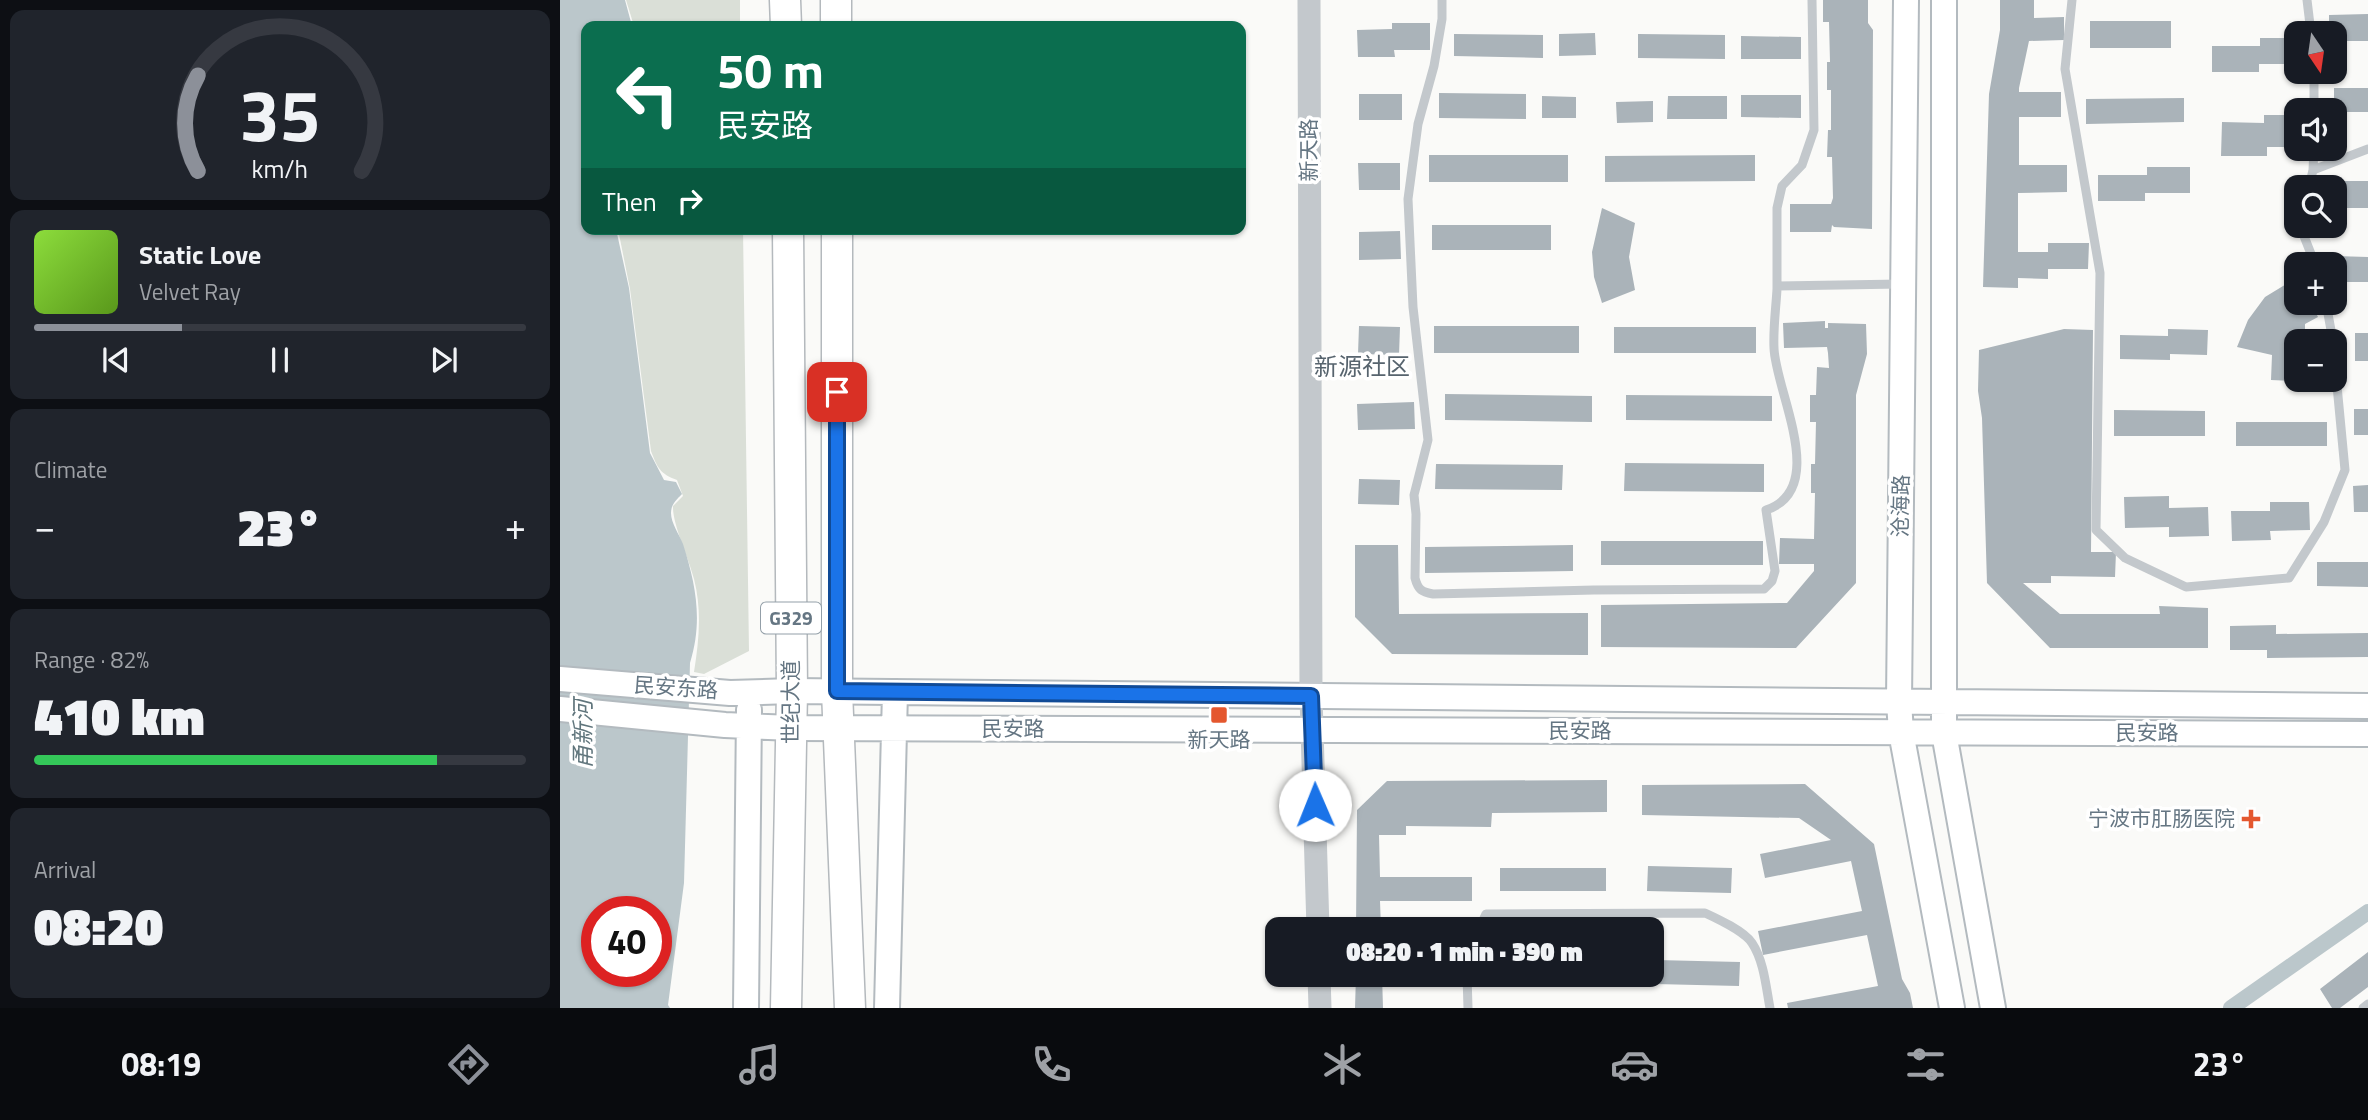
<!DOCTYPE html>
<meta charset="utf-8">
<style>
:root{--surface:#171b24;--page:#20242c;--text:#f1f3f6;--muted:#9ea1a6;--line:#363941;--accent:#8c9099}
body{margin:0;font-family:"Titillium Web","Noto Sans SC",sans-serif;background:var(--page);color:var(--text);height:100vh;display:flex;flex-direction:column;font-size:26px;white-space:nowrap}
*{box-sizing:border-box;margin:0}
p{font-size:23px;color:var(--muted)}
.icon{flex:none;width:38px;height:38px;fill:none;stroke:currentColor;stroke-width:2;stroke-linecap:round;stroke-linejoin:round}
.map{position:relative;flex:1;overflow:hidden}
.details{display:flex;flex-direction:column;gap:10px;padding:10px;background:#0d0f14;width:560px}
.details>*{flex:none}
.banner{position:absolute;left:21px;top:21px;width:665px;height:214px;border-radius:14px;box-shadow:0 2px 5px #0004;background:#0b6e4f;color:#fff;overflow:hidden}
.needle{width:46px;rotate:167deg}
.controls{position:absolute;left:1724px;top:21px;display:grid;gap:14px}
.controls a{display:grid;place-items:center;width:63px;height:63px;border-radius:14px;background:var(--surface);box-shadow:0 2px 5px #0004;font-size:35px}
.speed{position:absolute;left:21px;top:896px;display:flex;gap:14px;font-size:35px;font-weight:700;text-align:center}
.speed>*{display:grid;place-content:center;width:91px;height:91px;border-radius:50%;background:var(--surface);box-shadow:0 2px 5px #0004;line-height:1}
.speed .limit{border:10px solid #d22;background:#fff;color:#111}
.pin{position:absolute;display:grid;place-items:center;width:60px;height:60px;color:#fff;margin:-30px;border-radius:14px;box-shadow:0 4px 10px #0006}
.me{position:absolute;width:77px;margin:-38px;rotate:359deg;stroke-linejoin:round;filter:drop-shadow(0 0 5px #0008)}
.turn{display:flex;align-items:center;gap:24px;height:147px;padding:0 21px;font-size:32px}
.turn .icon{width:91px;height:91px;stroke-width:2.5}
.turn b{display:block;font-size:49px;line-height:60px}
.then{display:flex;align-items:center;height:66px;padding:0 21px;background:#0003;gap:14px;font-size:26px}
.big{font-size:52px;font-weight:800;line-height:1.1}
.details .tile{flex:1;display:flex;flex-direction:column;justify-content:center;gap:10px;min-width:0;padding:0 24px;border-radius:14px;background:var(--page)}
.details .dial{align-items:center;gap:0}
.dial svg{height:182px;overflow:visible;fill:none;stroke:var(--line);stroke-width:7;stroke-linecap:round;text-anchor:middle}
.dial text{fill:var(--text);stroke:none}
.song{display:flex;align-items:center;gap:21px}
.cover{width:84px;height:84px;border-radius:10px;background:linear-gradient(135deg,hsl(90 70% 55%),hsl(90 70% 35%))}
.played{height:7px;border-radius:4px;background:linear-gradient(90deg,var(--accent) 30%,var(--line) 30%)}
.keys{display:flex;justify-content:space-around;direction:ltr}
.heat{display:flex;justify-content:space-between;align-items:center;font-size:38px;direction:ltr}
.charge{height:10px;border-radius:5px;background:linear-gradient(90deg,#34c759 82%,var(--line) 0)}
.trip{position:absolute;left:705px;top:917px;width:399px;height:70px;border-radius:14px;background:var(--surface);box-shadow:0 2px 5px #0004;font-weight:800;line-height:70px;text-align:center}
.tab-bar{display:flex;height:112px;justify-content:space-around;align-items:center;background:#090b0e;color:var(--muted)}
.tab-bar .icon{width:49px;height:49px}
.tab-bar .active{color:var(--accent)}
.tab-bar b{font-size:32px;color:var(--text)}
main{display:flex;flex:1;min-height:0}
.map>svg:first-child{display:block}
</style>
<main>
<section class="details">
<div class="tile dial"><svg viewBox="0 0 100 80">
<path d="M14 69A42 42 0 1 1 86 69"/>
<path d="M14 69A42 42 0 0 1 14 27" stroke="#8c9099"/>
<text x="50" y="56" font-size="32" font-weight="700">35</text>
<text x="50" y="72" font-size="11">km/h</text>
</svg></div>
<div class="tile">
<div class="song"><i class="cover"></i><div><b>Static Love</b><p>Velvet Ray</p></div></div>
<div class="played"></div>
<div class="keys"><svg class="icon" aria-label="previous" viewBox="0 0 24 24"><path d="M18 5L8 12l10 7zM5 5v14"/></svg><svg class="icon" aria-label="pause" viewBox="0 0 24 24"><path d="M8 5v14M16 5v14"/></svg><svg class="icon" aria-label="next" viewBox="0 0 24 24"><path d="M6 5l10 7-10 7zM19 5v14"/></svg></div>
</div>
<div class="tile"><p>Climate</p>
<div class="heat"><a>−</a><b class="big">23°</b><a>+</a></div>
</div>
<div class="tile"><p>Range · 82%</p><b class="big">410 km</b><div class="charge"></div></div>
<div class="tile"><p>Arrival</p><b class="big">08:20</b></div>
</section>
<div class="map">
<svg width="1808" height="1008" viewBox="0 0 1808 1008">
<rect width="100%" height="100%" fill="#fafaf8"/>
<path fill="#dadfd7" d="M 66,0 L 180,0 L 180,26 L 74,26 Z
M 58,229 L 183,229 L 189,651 L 144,674 L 134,672 C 139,641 142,610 134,579 C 129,559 112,523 113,506 L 123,496 L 117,480 C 100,474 97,467 91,451 L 70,289 Z"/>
<path fill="#bbc7cb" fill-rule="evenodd" d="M 0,0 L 65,0 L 72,26 L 26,26 L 26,229 L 56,229 L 69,288 L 90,453 L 104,480 L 116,482 L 122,494 C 116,500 111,505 111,513 C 111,523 119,534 123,544 C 136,585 143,621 130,663 L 124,883 L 108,1005 L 110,1008 L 0,1008 ZM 37,912 L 96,912 L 96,971 L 37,971 Z"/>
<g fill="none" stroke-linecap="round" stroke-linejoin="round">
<path stroke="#bbc7cb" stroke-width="16" d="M 1671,1008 L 1808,912"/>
</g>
<path fill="#aab3b9" d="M 1263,0 L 1308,0 L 1308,23 L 1313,30 L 1312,229 L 1274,227 L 1272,225 L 1271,232 L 1230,232 L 1230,204 L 1271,204 L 1273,198 L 1272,157 L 1267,157 L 1268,130 L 1271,130 L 1271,90 L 1267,90 L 1267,62 L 1270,62 L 1269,22 L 1263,22 Z
M 1440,0 L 1474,0 L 1474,18 L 1504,17 L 1504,40 L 1469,41 L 1459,88 L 1459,92 L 1501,92 L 1501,117 L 1459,117 L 1459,165 L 1507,165 L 1507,192 L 1458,193 L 1458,252 L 1488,252 L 1488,243 L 1529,243 L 1528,269 L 1488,269 L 1488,279 L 1458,278 L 1458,288 L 1423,287 L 1429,94 L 1440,30 Z
M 1808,14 L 1808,41 L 1774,41 L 1774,33 L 1769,33 L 1769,15 Z
M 1530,21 L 1611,21 L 1611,48 L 1530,48 Z
M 832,23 L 870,23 L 870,50 L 834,50 L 835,57 L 798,57 L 797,30 L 832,29 Z
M 1035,33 L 1036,55 L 999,56 L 999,34 Z
M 894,34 L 983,35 L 983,58 L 894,56 Z
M 1078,34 L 1165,35 L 1165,59 L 1078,58 Z
M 1181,36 L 1241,37 L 1241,59 L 1181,59 Z
M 1700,38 L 1736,38 L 1736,64 L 1699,64 L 1699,72 L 1652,72 L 1652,46 L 1700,46 Z
M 1774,88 L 1808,88 L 1808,112 L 1774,112 Z
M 879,93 L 966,94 L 966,119 L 879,118 Z
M 799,94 L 842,94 L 842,120 L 799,120 Z
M 1181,95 L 1241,95 L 1241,118 L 1181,117 Z
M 982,96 L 1016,97 L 1016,118 L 982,118 Z
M 1108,96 L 1167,96 L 1167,119 L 1107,119 Z
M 1624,98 L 1624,122 L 1526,124 L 1526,99 Z
M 1093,101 L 1093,122 L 1057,123 L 1056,102 Z
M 1704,115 L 1736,115 L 1736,147 L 1707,147 L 1707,156 L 1661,156 L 1662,122 L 1704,123 Z
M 869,155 L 1008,155 L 1008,182 L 869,182 Z
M 1195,155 L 1195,181 L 1045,182 L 1045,156 Z
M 798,163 L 840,163 L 840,190 L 799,190 Z
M 1587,167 L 1630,167 L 1630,193 L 1585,193 L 1585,201 L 1538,201 L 1538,175 L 1587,175 Z
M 1764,181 L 1808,181 L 1808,208 L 1774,208 L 1774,187 L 1764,187 Z
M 1042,208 L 1075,223 L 1069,257 L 1075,290 L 1042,303 L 1034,277 L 1032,252 Z
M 872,225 L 991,225 L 991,250 L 872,250 Z
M 840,231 L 841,259 L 799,260 L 799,232 Z
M 1775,256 L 1808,257 L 1808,282 L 1775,282 Z
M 1736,278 L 1736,303 L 1751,303 L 1758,317 L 1745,324 L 1745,335 L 1762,335 L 1762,341 L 1736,341 L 1736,381 L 1711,380 L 1712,355 L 1677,347 L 1688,320 L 1705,297 Z
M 1265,321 L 1265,328 L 1268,328 L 1268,323 L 1306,324 L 1307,354 L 1296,395 L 1296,583 L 1236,648 L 1041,647 L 1041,605 L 1227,603 L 1254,571 L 1254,564 L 1219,564 L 1220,538 L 1254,539 L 1255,493 L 1251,493 L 1251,464 L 1255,464 L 1256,422 L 1250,422 L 1250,395 L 1256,395 L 1257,367 L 1269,368 L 1268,353 L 1267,347 L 1224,348 L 1223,323 Z
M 799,326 L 840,327 L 839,355 L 798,354 Z
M 874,326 L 1019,326 L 1019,353 L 874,353 Z
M 1054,327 L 1196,327 L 1196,353 L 1054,353 Z
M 1504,329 L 1533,330 L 1531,552 L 1556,552 L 1555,577 L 1491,576 L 1491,583 L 1463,583 L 1500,614 L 1600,614 L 1599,606 L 1648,608 L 1648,648 L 1490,648 L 1427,583 L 1422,418 L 1418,391 L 1419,350 Z
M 1608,329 L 1648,330 L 1647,355 L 1610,354 L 1610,360 L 1560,359 L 1560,335 L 1608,336 Z
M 1795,333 L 1808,333 L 1808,361 L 1795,361 Z
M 885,394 L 1032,396 L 1032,422 L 885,420 Z
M 1066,395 L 1212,396 L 1212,421 L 1066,420 Z
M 854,402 L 855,429 L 798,430 L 797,404 Z
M 1794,409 L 1808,409 L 1808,435 L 1794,435 Z
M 1554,410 L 1645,411 L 1645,436 L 1554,436 Z
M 1676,422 L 1767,422 L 1767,446 L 1676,446 Z
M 1065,463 L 1204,464 L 1204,492 L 1064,491 Z
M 876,464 L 1003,465 L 1002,490 L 875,489 Z
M 799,479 L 840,480 L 839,505 L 798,504 Z
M 1808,485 L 1808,512 L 1794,512 L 1793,486 Z
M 1609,496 L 1609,508 L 1648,507 L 1649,536 L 1609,537 L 1609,527 L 1565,528 L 1564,497 Z
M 1710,502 L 1749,502 L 1750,530 L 1710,531 L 1711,540 L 1672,541 L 1671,511 L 1710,511 Z
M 1041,541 L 1203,541 L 1203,565 L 1041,565 Z
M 795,545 L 838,545 L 839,614 L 1028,613 L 1028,655 L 832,654 L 795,617 Z
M 1013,545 L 1013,571 L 865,573 L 865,547 Z
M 1757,562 L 1808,562 L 1808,587 L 1757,586 Z
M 1716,625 L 1716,634 L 1808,633 L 1808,657 L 1707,658 L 1707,650 L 1670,650 L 1670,626 Z
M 1047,780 L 1047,812 L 932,813 L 931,827 L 846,826 L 846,835 L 819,835 L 820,877 L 912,877 L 912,901 L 820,901 L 821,929 L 796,929 L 797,810 L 827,781 Z
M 1245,784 L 1314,844 L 1342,979 L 1350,993 L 1353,1008 L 1228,1008 L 1227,1003 L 1318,986 L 1307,935 L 1203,955 L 1198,931 L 1302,911 L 1291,861 L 1205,878 L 1200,854 L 1271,840 L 1239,818 L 1082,815 L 1082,785 Z
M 1088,866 L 1172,868 L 1171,893 L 1087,891 Z
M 940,868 L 1046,868 L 1046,891 L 940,891 Z
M 1808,952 L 1808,987 L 1780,1008 L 1772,1008 L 1760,989 Z
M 1096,960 L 1180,962 L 1179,986 L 1095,984 Z
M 796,975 L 822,975 L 823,1008 L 795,1008 Z
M 921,975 L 1026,975 L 1026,986 L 921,987 Z"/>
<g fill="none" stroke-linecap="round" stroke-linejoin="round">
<g stroke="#b3babf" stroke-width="28">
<path id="secondary" d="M 1346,0 L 1339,702 L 1341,732 L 1392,1008
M 1384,0 L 1384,733 L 1433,1008
M 0,679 L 170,693 L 232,691 L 1808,706
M 0,709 L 165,725 L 232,728 L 1808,734
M 186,1008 L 189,710
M 327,1008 L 335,692"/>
</g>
<g stroke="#b4b9bd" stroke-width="33">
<path id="trunk" d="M 225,0 L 226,26
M 276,0 L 276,26
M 277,229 L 277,691 L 290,1008
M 226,1008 L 232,691 L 228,229"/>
</g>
<path stroke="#c3c8cc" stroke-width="9" d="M 882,0 L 882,19 L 874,66 L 858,124 L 848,199 L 853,307 L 868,440 L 854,495 L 856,514 L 855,578 C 858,590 862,592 873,594 L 1034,590 L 1204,589 L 1212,581 L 1215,571 L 1206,510 C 1270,489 1215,390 1214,348 C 1213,328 1216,308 1217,289 C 1217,262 1217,235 1217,208 L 1222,186 L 1242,165 L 1254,130 L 1252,0
M 1512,0 L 1505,69 L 1540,273 L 1536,530 L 1565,558 L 1626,587 L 1729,578 L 1764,522 L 1785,470 L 1774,354
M 1747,0 L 1751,33
M 1754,72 L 1754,110
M 1753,170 L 1808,149
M 1749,187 L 1753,170 L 1754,149
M 1740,226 L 1755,264
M 1217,286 L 1341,284
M 1766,303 L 1773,341
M 919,929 L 926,914 L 1145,913 C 1158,919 1184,931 1192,943 C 1204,961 1206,987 1210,1008
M 907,975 L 908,1008
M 1803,1008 L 1808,1004"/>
<path stroke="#c3c8cc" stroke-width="23" d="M 749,0 L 751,696 L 758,929
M 759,975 L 760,1008"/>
<use href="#secondary" stroke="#fff" stroke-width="24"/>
<use href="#trunk" stroke="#fff" stroke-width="30"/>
</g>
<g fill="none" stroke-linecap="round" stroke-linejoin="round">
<g stroke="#114b97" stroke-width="18">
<path id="route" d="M 277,392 L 277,691 L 751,696 L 755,805"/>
</g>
<use href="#route" stroke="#1a73e8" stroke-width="12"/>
</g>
<g fill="#e4572e" stroke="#fff" stroke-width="2.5">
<rect x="650" y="706" width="18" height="18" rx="3.5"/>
<path d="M1687.5 808.5h7v7h7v7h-7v7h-7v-7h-7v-7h7z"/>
</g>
<g text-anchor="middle" stroke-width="7" stroke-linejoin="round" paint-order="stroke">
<rect fill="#fff" stroke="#939fa8" stroke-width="2" x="201" y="602.5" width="60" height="31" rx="5"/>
<g font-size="19" font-weight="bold" fill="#657683">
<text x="231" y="625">G329</text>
</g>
<g font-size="21" fill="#657683" stroke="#fff">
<text transform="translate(749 150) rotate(-90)" y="7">新天路</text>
<text transform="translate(1341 506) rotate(-89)" y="7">沧海路</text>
<text transform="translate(116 688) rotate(4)" y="7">民安东路</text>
<text transform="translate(231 702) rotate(-90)" y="7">世纪大道</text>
<text x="453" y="736">民安路</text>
<text x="1020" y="738">民安路</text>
<text x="1587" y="740">民安路</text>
</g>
<g font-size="21" fill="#657683" stroke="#fff">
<text x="659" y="747">新天路</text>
<text x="1675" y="826" text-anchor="end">宁波市肛肠医院</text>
</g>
<g font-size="23" font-style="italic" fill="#60757c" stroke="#fff">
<text transform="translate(23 734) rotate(-90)" y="8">甬新河</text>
</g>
<g font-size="24" fill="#57646e" stroke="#fff">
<text x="802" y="375">新源社区</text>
</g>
</g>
</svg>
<div class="controls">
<a><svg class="needle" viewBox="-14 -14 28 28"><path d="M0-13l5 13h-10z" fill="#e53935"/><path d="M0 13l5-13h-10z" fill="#9ea1a6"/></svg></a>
<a><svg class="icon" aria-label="sound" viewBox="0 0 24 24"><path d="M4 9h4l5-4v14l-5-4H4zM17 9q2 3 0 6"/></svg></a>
<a><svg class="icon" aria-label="search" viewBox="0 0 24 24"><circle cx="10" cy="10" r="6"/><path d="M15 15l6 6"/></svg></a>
<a>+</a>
<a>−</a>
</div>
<div class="speed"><div class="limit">40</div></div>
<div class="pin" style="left:277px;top:392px;background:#d93025"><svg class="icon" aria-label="arrive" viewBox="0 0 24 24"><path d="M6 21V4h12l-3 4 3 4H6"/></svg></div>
<svg class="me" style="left:755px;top:805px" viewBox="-20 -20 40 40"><circle r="19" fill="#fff"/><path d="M0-13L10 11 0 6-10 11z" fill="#1a73e8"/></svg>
<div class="trip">08:20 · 1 min · 390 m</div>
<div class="banner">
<div class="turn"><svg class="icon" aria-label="left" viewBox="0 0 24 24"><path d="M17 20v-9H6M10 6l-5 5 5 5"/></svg><div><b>50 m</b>民安路</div></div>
<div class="then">Then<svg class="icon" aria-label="right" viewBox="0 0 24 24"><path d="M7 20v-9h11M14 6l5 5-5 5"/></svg></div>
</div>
</div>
</main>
<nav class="tab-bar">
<b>08:19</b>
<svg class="icon active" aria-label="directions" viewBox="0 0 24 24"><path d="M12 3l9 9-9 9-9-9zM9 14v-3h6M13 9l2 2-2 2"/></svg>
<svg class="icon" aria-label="music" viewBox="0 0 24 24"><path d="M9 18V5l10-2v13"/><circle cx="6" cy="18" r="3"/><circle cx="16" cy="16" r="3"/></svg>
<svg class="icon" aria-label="phone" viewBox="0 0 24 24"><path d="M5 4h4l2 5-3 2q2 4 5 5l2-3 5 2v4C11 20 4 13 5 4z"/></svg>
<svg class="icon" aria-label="climate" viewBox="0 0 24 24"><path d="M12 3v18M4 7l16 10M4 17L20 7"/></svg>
<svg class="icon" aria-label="car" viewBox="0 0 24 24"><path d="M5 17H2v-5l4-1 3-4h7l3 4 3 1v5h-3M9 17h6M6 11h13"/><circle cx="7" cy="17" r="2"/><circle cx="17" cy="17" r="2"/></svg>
<svg class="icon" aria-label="filters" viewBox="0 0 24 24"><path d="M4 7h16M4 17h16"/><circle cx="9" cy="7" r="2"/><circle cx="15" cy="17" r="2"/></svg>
<b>23°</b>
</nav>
